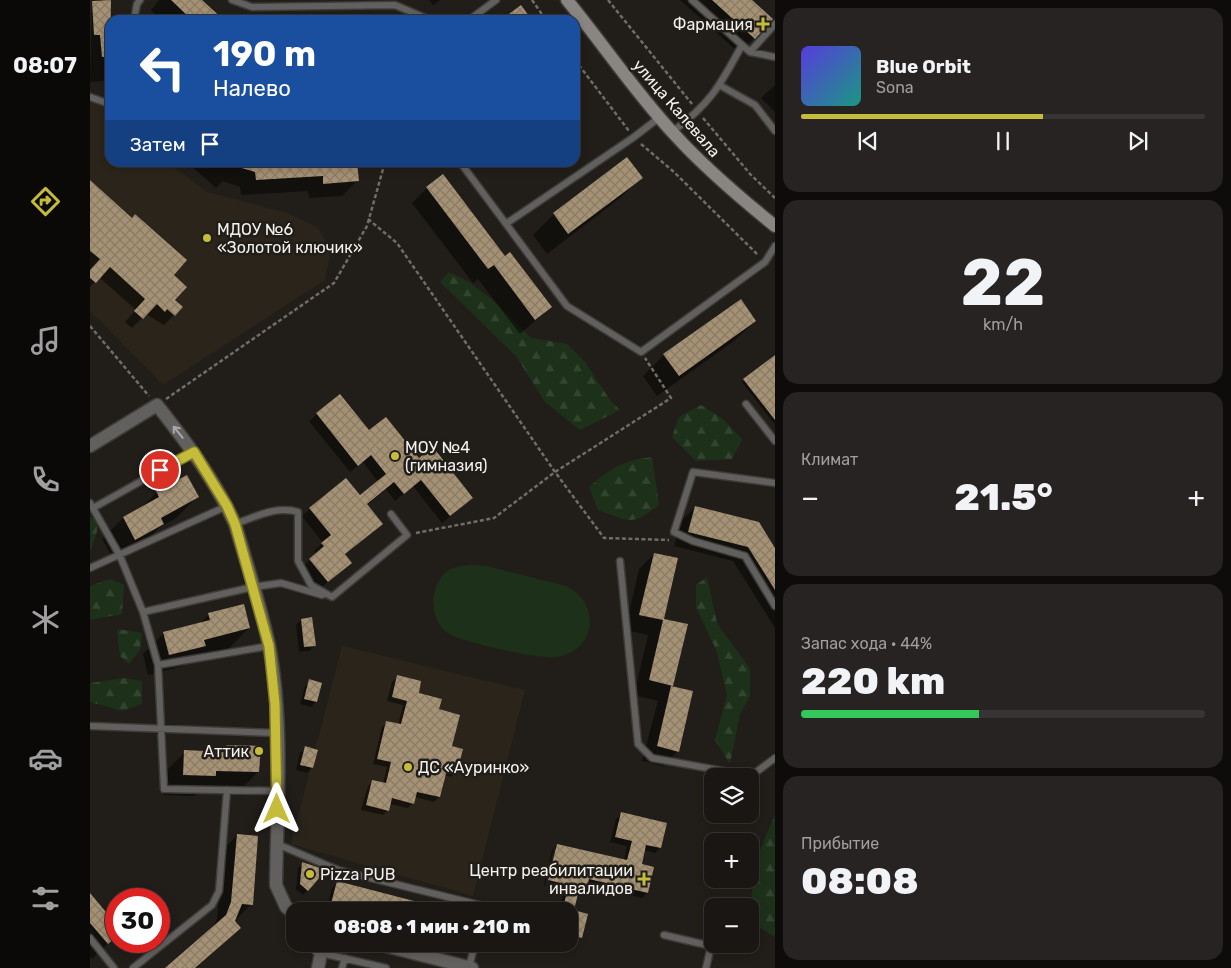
<!DOCTYPE html>
<html lang="ru">
<meta charset="utf-8">
<style>
:root{--surface:#191614;--page:#262322;--text:#f1f3f6;--muted:#9f9fa0;--line:#373534;--accent:#c6bc3c}
body{margin:0;font-family:Rubik,sans-serif;background:var(--page);color:var(--text);height:100vh;display:flex;flex-direction:column;font-size:19px;white-space:nowrap}
*{box-sizing:border-box;margin:0}
p{font-size:16px;color:var(--muted)}
.icon{flex:none;width:28px;height:28px;fill:none;stroke:currentColor;stroke-width:2;stroke-linecap:round;stroke-linejoin:round}
.map{position:relative;flex:1;overflow:hidden}
.side{display:flex;flex-direction:column;gap:8px;padding:8px;background:#0e0c0b;width:456px}
.side>*{flex:none}
.banner{position:absolute;left:15px;top:15px;width:475px;height:152px;border-radius:15px;box-shadow:0 2px 8px #0003,0 0 0 1px var(--line);background:#1a4fa0;color:#fff;overflow:hidden}
.controls{position:absolute;left:614px;top:768px;display:grid;gap:10px}
.controls a{display:grid;place-items:center;width:55px;height:55px;border-radius:10px;background:var(--surface);box-shadow:0 2px 8px #0003,0 0 0 1px var(--line);font-size:25px}
.speed{position:absolute;left:15px;top:888px;display:flex;gap:10px;font-size:25px;font-weight:700;text-align:center}
.speed>*{display:grid;place-content:center;width:65px;height:65px;border-radius:50%;background:var(--surface);box-shadow:0 2px 8px #0003,0 0 0 1px var(--line);line-height:1}
.speed .limit{border:8px solid #d22;background:#fff;color:#111}
.pin{position:absolute;display:grid;place-items:center;width:42px;height:42px;color:#fff;margin:-21px;border:2px solid #fff;border-radius:50%;box-shadow:0 1px 5px #0007}
.me{position:absolute;width:55px;margin:-28px;rotate:0deg;stroke-linejoin:round;filter:drop-shadow(0 0 4px #0008)}
.turn{display:flex;align-items:center;gap:18px;height:105px;padding:0 25px;font-size:22px}
.turn .icon{width:65px;height:65px;stroke-width:2.5}
.turn b{display:block;font-size:35px;line-height:42px}
.then{display:flex;align-items:center;height:48px;padding:0 25px;background:#0003;gap:10px;font-size:19px}
.big{font-size:38px;font-weight:800;line-height:1.1}
.side .tile{flex:1;display:flex;flex-direction:column;justify-content:center;gap:8px;min-width:0;padding:0 18px;border-radius:15px;background:var(--page)}
.side .dial{align-items:center;gap:0}
.dial b{font-size:65px;line-height:1}
.song{display:flex;align-items:center;gap:15px}
.cover{width:60px;height:60px;border-radius:8px;background:linear-gradient(135deg,hsl(250 70% 55%),hsl(170 70% 35%))}
.played{height:5px;border-radius:2px;background:linear-gradient(90deg,var(--accent) 60%,var(--line) 60%)}
.keys{display:flex;justify-content:space-around;direction:ltr}
.heat{display:flex;justify-content:space-between;align-items:center;font-size:28px;direction:ltr}
.charge{height:8px;border-radius:4px;background:linear-gradient(90deg,#34c759 44%,var(--line) 0)}
.trip{position:absolute;left:196px;top:902px;width:292px;height:50px;border-radius:15px;background:var(--surface);box-shadow:0 2px 8px #0003,0 0 0 1px var(--line);font-weight:800;line-height:50px;text-align:center}
main{display:flex;flex:1;min-height:0}
.tab-bar{display:flex;flex-direction:column;width:90px;justify-content:space-around;align-items:center;background:#0a0908;color:var(--muted)}
.tab-bar .icon{width:35px;height:35px}
.tab-bar .on{color:var(--accent)}
.tab-bar b{font-size:22px;color:var(--text)}
.map>svg:first-child{display:block}
</style>
<main>
<nav class="tab-bar">
<b>08:07</b>
<svg class="icon on" aria-label="directions" viewBox="0 0 24 24"><path d="M12 3l9 9-9 9-9-9zM9 14v-3h6M13 9l2 2-2 2"/></svg>
<svg class="icon" aria-label="music" viewBox="0 0 24 24"><path d="M9 18V5l10-2v13"/><circle cx="6" cy="18" r="3"/><circle cx="16" cy="16" r="3"/></svg>
<svg class="icon" aria-label="phone" viewBox="0 0 24 24"><path d="M5 4h4l2 5-3 2q2 4 5 5l2-3 5 2v4C11 20 4 13 5 4z"/></svg>
<svg class="icon" aria-label="climate" viewBox="0 0 24 24"><path d="M12 3v18M4 7l16 10M4 17L20 7"/></svg>
<svg class="icon" aria-label="car" viewBox="0 0 24 24"><path d="M5 17H2v-5l4-1 3-4h7l3 4 3 1v5h-3M9 17h6M6 11h13"/><circle cx="7" cy="17" r="2"/><circle cx="17" cy="17" r="2"/></svg>
<svg class="icon" aria-label="filters" viewBox="0 0 24 24"><path d="M4 7h16M4 17h16"/><circle cx="9" cy="7" r="2"/><circle cx="15" cy="17" r="2"/></svg>
</nav>
<div class="map">
<svg width="685" height="968" viewBox="0 0 685 968">
<defs>
<pattern id="forest-firs" width="22" height="20" patternUnits="userSpaceOnUse" patternTransform="scale(1.25)"><rect width="22" height="20" fill="#1d311a"/><path d="M5 1l3.5 6h-7zM16 11l3.5 6h-7z" fill="#334530"/></pattern>
<pattern id="building-cross-hatch" width="8" height="8" patternUnits="userSpaceOnUse" patternTransform="scale(1.25)"><rect width="8" height="8" fill="#a59173"/><path d="M0 0l8 8M0 8l8-8" fill="none" stroke="#897b66"/></pattern>
</defs>
<rect width="100%" height="100%" fill="#211e1a"/>
<path fill="#2a241a" d="M 0,93 L 20,111 L 20,162 L 79,163 L 117,192 L 197,213 L 227,227 L 241,249 L 235,280 L 73,385 L 0,311 Z
M 252,646 L 435,690 L 383,896 L 201,844 Z"/>
<path fill="#1d311a" d="M 381,565 L 396,566 L 476,586 C 512,603 506,652 466,657 C 449,659 367,642 355,631 C 338,615 340,582 359,570 C 366,566 374,566 381,565 Z"/>
<path fill="url(#forest-firs)" d="M 359,272 L 379,282 L 405,302 L 441,338 L 477,344 L 495,362 L 520,400 L 530,410 L 490,430 L 455,402 L 426,356 L 350,282 Z
M 611,405 L 633,419 L 652,439 L 642,459 L 606,461 L 582,437 L 589,417 Z
M 562,457 L 569,505 C 541,527 539,521 508,510 L 499,487 C 520,469 533,460 562,457 Z
M 0,517 L 7,520 L 7,531 L 0,553 Z
M 617,577 L 627,623 L 660,669 L 660,696 L 650,714 L 640,764 L 625,740 L 637,695 L 627,652 L 606,607 L 606,585 Z
M 20,579 L 34,585 L 32,614 L 0,620 L 0,586 Z
M 27,629 L 52,633 L 50,650 L 39,664 L 30,656 Z
M 35,678 L 52,681 L 52,704 L 32,711 L 0,702 L 0,683 Z
M 685,815 L 685,937 L 660,921 L 664,864 Z"/>
<path fill="#0007" d="M 2,0 L 20,0 L 20,75 L 14,81 L 0,82 Z
M 69,0 L 110,0 L 132,20 L 71,20 L 61,10 Z
M 339,0 L 350,0 L 343,5 Z
M 590,0 L 660,0 L 664,38 L 649,53 Z
M 685,85 L 685,112 L 671,98 Z
M 537,159 L 551,177 L 530,198 L 457,254 L 443,235 L 464,214 Z
M 97,162 L 230,162 L 267,181 L 252,196 L 219,198 L 218,191 L 151,195 L 150,187 L 133,181 L 126,188 Z
M 0,184 L 82,275 L 84,315 L 74,325 L 56,314 L 42,328 L 35,322 L 46,310 L 9,277 L 0,287 Z
M 337,188 L 415,258 L 461,307 L 430,334 L 388,279 L 383,283 L 322,203 Z
M 665,321 L 644,341 L 567,396 L 553,376 L 574,355 Z
M 685,356 L 685,425 L 652,382 Z
M 227,414 L 279,432 L 329,460 L 382,498 L 352,523 L 323,486 L 305,501 L 296,489 L 277,505 L 292,524 L 254,555 L 253,570 L 229,589 L 212,567 L 227,554 L 224,551 L 233,543 L 212,516 L 220,509 L 270,497 L 288,482 L 273,462 L 260,472 L 219,421 Z
M 67,492 L 107,497 L 86,518 L 70,527 L 52,545 L 24,560 L 12,539 L 33,518 L 50,509 Z
M 605,507 L 685,551 L 685,628 L 643,561 L 584,546 L 591,521 Z
M 564,554 L 573,620 L 596,625 L 580,687 L 602,692 L 588,751 L 573,766 L 552,761 L 568,701 L 544,695 L 558,635 L 535,630 L 549,569 Z
M 119,615 L 159,628 L 138,649 L 102,658 L 93,666 L 58,675 L 53,654 L 74,633 L 109,624 Z
M 211,620 L 224,646 L 219,651 L 209,652 L 206,625 Z
M 308,677 L 347,710 L 361,747 L 366,772 L 361,777 L 354,775 L 349,797 L 344,802 L 325,797 L 323,803 L 318,808 L 300,804 L 298,810 L 293,815 L 271,810 L 278,786 L 283,781 L 293,784 L 297,767 L 283,764 L 292,727 L 297,722 L 308,725 L 313,705 L 297,701 L 302,682 Z
M 220,681 L 231,684 L 226,702 L 221,707 L 210,704 L 215,686 Z
M 137,746 L 168,772 L 147,793 L 109,791 L 104,796 L 73,795 L 74,773 L 95,752 L 130,753 Z
M 215,748 L 222,768 L 217,773 L 206,770 L 210,753 Z
M 531,814 L 570,848 L 565,853 L 554,850 L 550,865 L 557,893 L 552,898 L 497,885 L 495,891 L 490,896 L 487,896 L 483,911 L 491,937 L 486,942 L 480,941 L 480,911 L 448,911 L 453,904 L 470,908 L 474,890 L 458,886 L 467,849 L 464,849 L 455,886 L 454,885 L 462,850 L 467,845 L 534,861 L 537,846 L 520,842 L 526,819 Z
M 147,835 L 161,904 L 146,920 L 142,919 L 150,928 L 106,968 L 77,968 L 122,929 L 127,919 L 132,851 Z
M 213,863 L 218,890 L 213,895 L 206,889 L 208,868 Z
M 247,883 L 361,911 L 236,911 L 242,888 Z
M 0,895 L 26,926 L 26,936 L 2,959 L 0,956 Z
M 337,944 L 377,944 L 371,952 Z"/>
<path fill="url(#building-cross-hatch)" d="M 21,0 L 20,57 L 12,57 L 10,35 L 4,35 L 2,1 Z
M 81,0 L 112,0 L 134,20 L 102,20 Z
M 622,0 L 662,0 L 683,19 L 665,39 Z
M 431,5 L 442,20 L 411,20 Z
M 537,157 L 553,178 L 478,234 L 463,213 Z
M 143,162 L 267,162 L 269,181 L 233,184 L 233,176 L 166,180 L 165,172 L 142,165 Z
M 353,174 L 415,256 L 420,252 L 462,307 L 445,320 L 404,265 L 398,269 L 336,187 Z
M 0,180 L 42,218 L 45,214 L 97,260 L 84,275 L 97,287 L 85,300 L 93,307 L 85,316 L 77,309 L 75,312 L 67,304 L 53,319 L 44,311 L 55,299 L 20,267 L 6,283 L 0,278 L 0,270 L 10,259 L 0,251 Z
M 651,299 L 666,321 L 589,376 L 573,354 Z
M 685,355 L 685,420 L 653,379 Z
M 250,394 L 279,430 L 296,417 L 329,458 L 343,447 L 383,498 L 360,516 L 331,480 L 314,494 L 304,482 L 277,504 L 293,524 L 255,554 L 262,563 L 238,582 L 219,559 L 234,546 L 231,543 L 241,535 L 219,508 L 256,478 L 270,495 L 296,474 L 281,455 L 268,466 L 226,413 Z
M 97,475 L 109,497 L 71,518 L 74,524 L 45,540 L 33,517 L 69,497 L 66,491 Z
M 605,506 L 669,522 L 685,548 L 685,590 L 658,547 L 598,532 Z
M 564,553 L 588,558 L 574,619 L 598,624 L 583,686 L 559,680 L 573,620 L 549,615 Z
M 154,604 L 160,628 L 114,640 L 116,646 L 79,655 L 73,632 L 120,620 L 118,613 Z
M 222,617 L 226,646 L 214,647 L 211,619 Z
M 307,675 L 331,681 L 329,693 L 352,699 L 349,709 L 370,715 L 362,746 L 373,749 L 367,772 L 357,770 L 350,797 L 327,792 L 324,804 L 302,798 L 299,811 L 276,805 L 282,780 L 296,783 L 301,762 L 287,759 L 296,721 L 311,724 L 317,701 L 302,697 Z
M 219,679 L 232,683 L 227,702 L 214,699 Z
M 581,686 L 603,691 L 589,752 L 567,746 Z
M 136,745 L 171,746 L 169,772 L 126,771 L 126,776 L 93,775 L 94,750 L 136,752 Z
M 215,746 L 228,750 L 223,768 L 210,765 Z
M 531,812 L 577,823 L 571,848 L 556,845 L 552,864 L 564,867 L 558,893 L 499,879 L 496,892 L 489,890 L 484,910 L 498,914 L 492,938 L 480,935 L 480,911 L 472,911 L 479,885 L 458,880 L 467,844 L 537,860 L 542,841 L 525,837 Z
M 147,834 L 168,836 L 163,905 L 152,904 L 145,921 L 151,928 L 105,968 L 75,968 L 136,915 L 141,902 Z
M 212,862 L 236,870 L 218,891 L 210,884 Z
M 247,881 L 351,908 L 351,911 L 239,911 Z
M 0,893 L 26,924 L 26,937 L 18,944 L 0,923 Z"/>
<g fill="none" stroke-linecap="round" stroke-linejoin="round">
<g stroke="#3e3c38" stroke-width="9">
<path id="lane" d="M 142,0 L 162,7 L 305,5 L 340,20
M 44,20 L 47,4 L 50,0
M 379,20 L 406,0
M 652,45 L 660,52 L 685,57
M 660,52 L 685,24
M 631,86 L 665,105 L 685,131
M 0,97 L 14,102 L 20,100
M 582,132 C 620,104 630,86 652,45 L 602,0
M 370,162 L 477,306 L 551,352 L 675,262 L 685,246
M 417,223 L 544,137 L 570,117
M 656,404 L 685,441
M 685,483 L 603,472 L 584,532 L 603,541 L 655,556 L 685,606
M 0,503 L 30,556 L 53,612 L 68,665 L 74,789 L 187,791
M 3,508 L 103,452
M 145,524 C 165,517 187,505 208,512 L 208,561 L 221,585 L 242,597 L 317,535 L 301,514
M 530,561 L 548,744 L 562,758 L 661,776 L 685,758
M 0,568 L 137,506
M 53,612 L 163,587 L 191,583 L 232,595
M 68,665 L 179,646
M 0,726 L 187,733
M 187,844 L 248,870 L 394,906 L 393,911
M 574,935 L 621,946 L 616,968
M 0,938 L 24,968
M 231,953 L 296,968
M 379,967 L 385,944
M 43,968 L 122,905 L 129,891 L 137,790
M 252,968 L 255,958"/>
</g>
<g stroke="#3e3c38" stroke-width="15">
<path id="street" d="M 0,446 L 67,405 C 97,443 125,480 145,524 C 157,564 170,604 179,645 C 194,723 187,807 186,885 L 196,907 L 205,914
M 223,944 L 231,953 L 228,968
M 288,944 L 382,968"/>
</g>
<g stroke="#3e3c38" stroke-width="15">
<path id="secondary" d="M 477,0 C 513,44 545,92 584,134 C 615,168 649,197 685,226"/>
</g>
<path stroke="#706d69" stroke-width="2.5" stroke-dasharray="4 2.5" stroke-linecap="butt" d="M 442,0 L 456,20
M 518,0 L 602,104
M 485,60 L 539,131
M 613,118 L 661,175 L 685,198
M 551,144 L 584,172 L 668,255
M 278,219 L 307,243 L 465,472 L 514,538 L 579,540
M 0,326 L 59,396
M 76,399 L 244,283 L 277,226 L 295,162
M 326,533 L 404,518 L 465,472 L 581,398 L 555,358"/>
<use href="#lane" stroke="#62605e" stroke-width="6"/>
<use href="#street" stroke="#62605e" stroke-width="12"/>
<use href="#secondary" stroke="#898583" stroke-width="12"/>
</g>
<defs><path id="oneway-shaft" d="M-6 0H5M1.5-3L5.5 0L1.5 3" fill="none" stroke-width="1.6" stroke-linecap="round" stroke-linejoin="round" transform="scale(1.25)"/></defs>
<use stroke="#aaa8a6" href="#oneway-shaft" transform="translate(88 432) rotate(-129)"/>
<g fill="none" stroke-linecap="round" stroke-linejoin="round">
<g stroke="#817a27" stroke-width="12">
<path id="route" d="M 70,470 L 104,452 L 137,506 L 145,524 L 179,646 L 185,704 L 187,809"/>
</g>
<use href="#route" stroke="#c6bc3c" stroke-width="9"/>
</g>
<g fill="#c6bc3c" stroke="#211e1a" stroke-width="2">
<path d="M670.5 16.5h5v5h5v5h-5v5h-5v-5h-5v-5h5z"/>
<circle cx="117" cy="238" r="5"/>
<circle cx="305" cy="456" r="5"/>
<circle cx="169" cy="751" r="5"/>
<circle cx="318" cy="767" r="5"/>
<circle cx="220" cy="874" r="5"/>
<path d="M551.5 871.5h5v5h5v5h-5v5h-5v-5h-5v-5h5z"/>
</g>
<g text-anchor="middle" stroke-width="5" stroke-linejoin="round" paint-order="stroke">
<g font-size="16" fill="#f3f1ee" stroke="#211e1a" text-anchor="start">
<text x="663" y="30" text-anchor="end">Фармация</text>
<text x="127" y="235">МДОУ №6<tspan x="127" dy="18">«Золотой ключик»</tspan></text>
<text x="315" y="453">МОУ №4<tspan x="315" dy="18">(гимназия)</tspan></text>
<text x="159" y="757" text-anchor="end">Аттик</text>
<text x="328" y="773">ДС «Ауринко»</text>
<text x="543" y="876" text-anchor="end">Центр реабилитации<tspan x="543" dy="18">инвалидов</tspan></text>
<text x="230" y="880">Pizza PUB</text>
</g>
<g font-size="16" fill="#f3f1ee" stroke="#211e1a">
<text transform="translate(587 108) rotate(49)" y="6">улица Калевала</text>
</g>
</g>
</svg>
<div class="controls">
<a><svg class="icon" aria-label="layers" viewBox="0 0 24 24"><path d="M12 4l9 5-9 5-9-5zM3 14l9 5 9-5"/></svg></a>
<a>+</a>
<a>−</a>
</div>
<div class="speed"><div class="limit">30</div></div>
<div class="pin" style="left:70px;top:470px;background:#d93025"><svg class="icon" aria-label="arrive" viewBox="0 0 24 24"><path d="M6 21V4h12l-3 4 3 4H6"/></svg></div>
<svg class="me" style="left:187px;top:809px" viewBox="-20 -20 40 40"><path d="M0-17L14 15 0 8-14 15z" fill="#c6bc3c" stroke="#fff" stroke-width="4"/></svg>
<div class="trip">08:08 · 1 мин · 210 m</div>
<div class="banner">
<div class="turn"><svg class="icon" aria-label="left" viewBox="0 0 24 24"><path d="M17 20v-9H6M10 6l-5 5 5 5"/></svg><div><b>190 m</b>Налево</div></div>
<div class="then">Затем<svg class="icon" aria-label="arrive" viewBox="0 0 24 24"><path d="M6 21V4h12l-3 4 3 4H6"/></svg></div>
</div>
</div>
<section class="side">
<div class="tile">
<div class="song"><i class="cover"></i><div><b>Blue Orbit</b><p>Sona</p></div></div>
<div class="played"></div>
<div class="keys"><svg class="icon" aria-label="previous" viewBox="0 0 24 24"><path d="M18 5L8 12l10 7zM5 5v14"/></svg><svg class="icon" aria-label="pause" viewBox="0 0 24 24"><path d="M8 5v14M16 5v14"/></svg><svg class="icon" aria-label="next" viewBox="0 0 24 24"><path d="M6 5l10 7-10 7zM19 5v14"/></svg></div>
</div>
<div class="tile dial"><b>22</b><p>km/h</p></div>
<div class="tile"><p>Климат</p>
<div class="heat"><a>−</a><b class="big">21.5°</b><a>+</a></div>
</div>
<div class="tile"><p>Запас хода · 44%</p><b class="big">220 km</b><div class="charge"></div></div>
<div class="tile"><p>Прибытие</p><b class="big">08:08</b></div>
</section>
</main>
